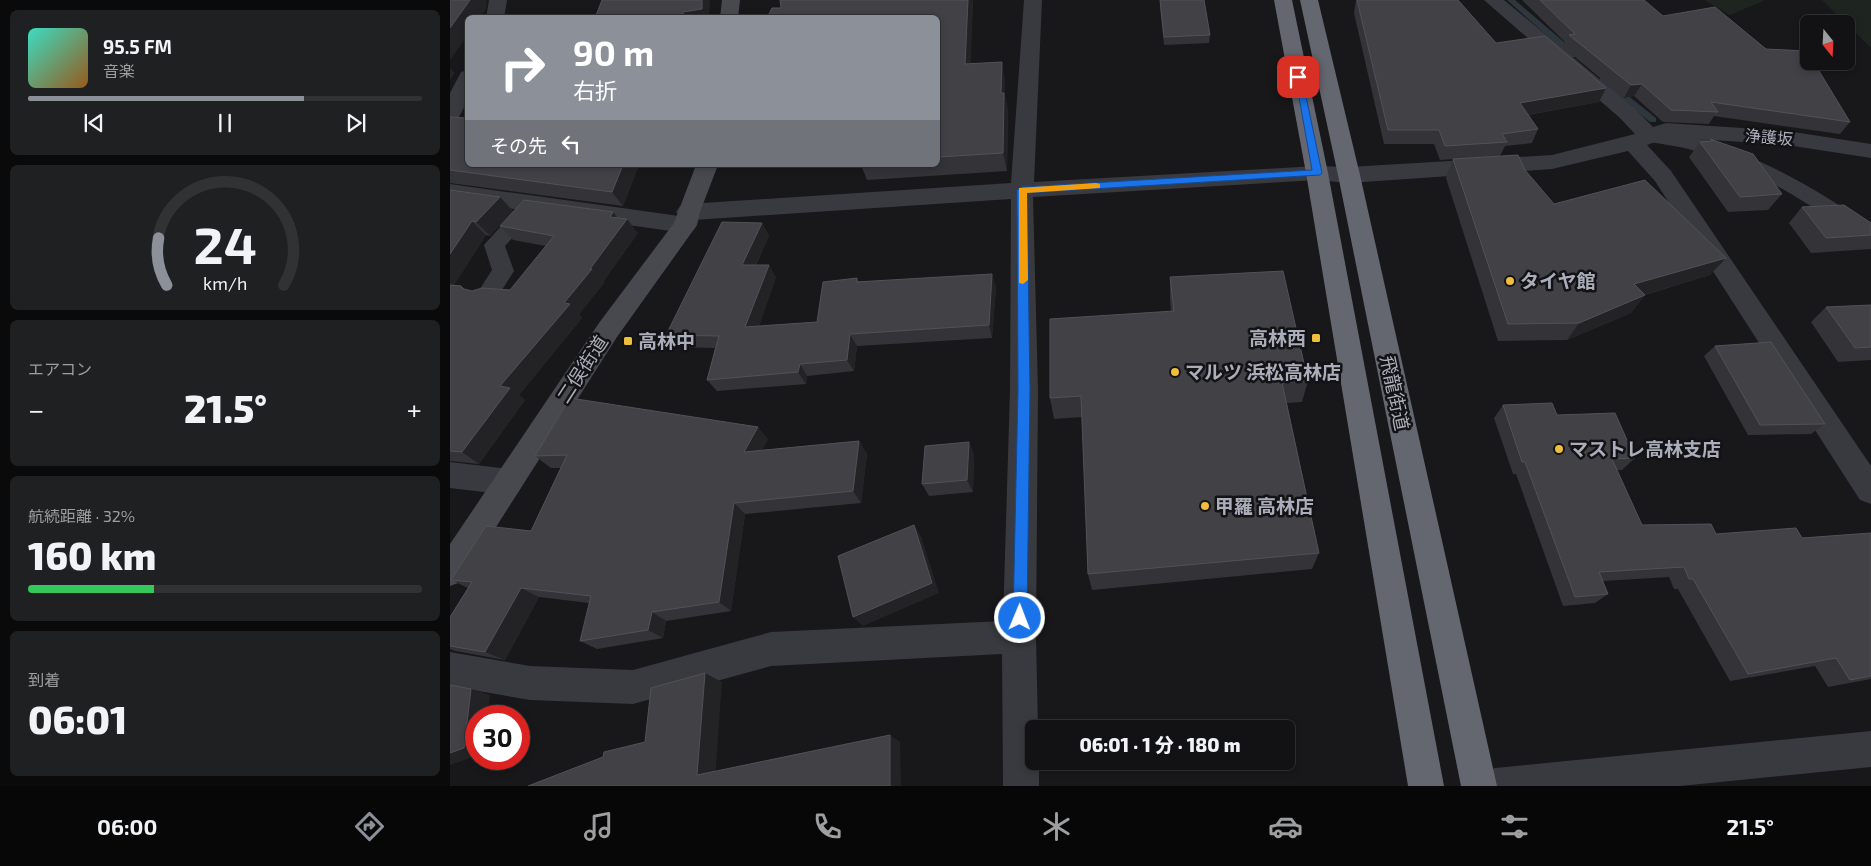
<!DOCTYPE html>
<html lang="ja">
<meta charset="utf-8">
<style>
:root{--surface:#121214;--page:#1f2022;--text:#f1f3f6;--muted:#9c9ea0;--line:#313234;--accent:#8c9099}
body{margin:0;font-family:"Exo 2","Noto Sans JP",sans-serif;background:var(--page);color:var(--text);height:100vh;display:flex;flex-direction:column;font-size:19px;white-space:nowrap}
*{box-sizing:border-box;margin:0}
p{font-size:16px;color:var(--muted)}
.icon{flex:none;width:28px;height:28px;fill:none;stroke:currentColor;stroke-width:2;stroke-linecap:round;stroke-linejoin:round}
.map{position:relative;flex:1;overflow:hidden}
.drawer{display:flex;flex-direction:column;gap:10px;padding:10px;background:#0a0a0b;width:450px}
.drawer>*{flex:none}
.guide{position:absolute;left:15px;top:15px;width:475px;height:152px;border-radius:8px;box-shadow:0 2px 8px #0003,0 0 0 1px var(--line);background:#8c9099;color:#fff;overflow:hidden}
.needle{width:32px;rotate:162deg}
.tools{position:absolute;left:1350px;top:15px;display:grid;gap:10px}
.tools a{display:grid;place-items:center;width:55px;height:55px;border-radius:8px;background:var(--surface);box-shadow:0 2px 8px #0003,0 0 0 1px var(--line);font-size:25px}
.speed{position:absolute;left:15px;top:705px;display:flex;gap:10px;font-size:25px;font-weight:700;text-align:center}
.speed>*{display:grid;place-content:center;width:65px;height:65px;border-radius:50%;background:var(--surface);box-shadow:0 2px 8px #0003,0 0 0 1px var(--line);line-height:1}
.speed .limit{border:8px solid #d22;background:#fff;color:#111}
.pin{position:absolute;display:grid;place-items:center;width:42px;height:42px;color:#fff;margin:-21px;border-radius:10px;box-shadow:0 2px 8px #0006}
.me{position:absolute;width:55px;margin:-28px;rotate:1deg;stroke-linejoin:round;filter:drop-shadow(0 0 4px #0008)}
.turn{display:flex;align-items:center;gap:18px;height:105px;padding:0 25px;font-size:22px}
.turn .icon{width:65px;height:65px;stroke-width:2.5}
.turn b{display:block;font-size:35px;line-height:42px}
.then{display:flex;align-items:center;height:48px;padding:0 25px;background:#0003;gap:10px;font-size:19px}
.big{font-size:38px;font-weight:800;line-height:1.1}
.drawer .card{flex:1;display:flex;flex-direction:column;justify-content:center;gap:8px;min-width:0;padding:0 18px;border-radius:8px;background:var(--page)}
.drawer .dial{align-items:center;gap:0}
.dial svg{height:130px;overflow:visible;fill:none;stroke:var(--line);stroke-width:7;stroke-linecap:round;text-anchor:middle}
.dial text{fill:var(--text);stroke:none}
.song{display:flex;align-items:center;gap:15px}
.cover{width:60px;height:60px;border-radius:8px;background:linear-gradient(135deg,hsl(170 70% 55%),hsl(30 70% 35%))}
.played{height:5px;border-radius:2px;background:linear-gradient(90deg,var(--accent) 70%,var(--line) 70%)}
.keys{display:flex;justify-content:space-around;direction:ltr}
.heat{display:flex;justify-content:space-between;align-items:center;font-size:28px;direction:ltr}
.charge{height:8px;border-radius:4px;background:linear-gradient(90deg,#34c759 32%,var(--line) 0)}
.trip{position:absolute;left:575px;top:720px;width:270px;height:50px;border-radius:8px;background:var(--surface);box-shadow:0 2px 8px #0003,0 0 0 1px var(--line);font-weight:800;line-height:50px;text-align:center}
.menu{display:flex;height:80px;justify-content:space-around;align-items:center;background:#070708;color:var(--muted)}
.menu .icon{width:35px;height:35px}
.menu .current{color:var(--accent)}
.menu b{font-size:22px;color:var(--text)}
main{display:flex;flex:1;min-height:0}
.map>svg:first-child{display:block}
</style>
<main>
<section class="drawer">
<div class="card">
<div class="song"><i class="cover"></i><div><b>95.5 FM</b><p>音楽</p></div></div>
<div class="played"></div>
<div class="keys"><svg class="icon" aria-label="previous" viewBox="0 0 24 24"><path d="M18 5L8 12l10 7zM5 5v14"/></svg><svg class="icon" aria-label="pause" viewBox="0 0 24 24"><path d="M8 5v14M16 5v14"/></svg><svg class="icon" aria-label="next" viewBox="0 0 24 24"><path d="M6 5l10 7-10 7zM19 5v14"/></svg></div>
</div>
<div class="card dial"><svg viewBox="0 0 100 80">
<path d="M14 69A42 42 0 1 1 86 69"/>
<path d="M14 69A42 42 0 0 1 9 40" stroke="#8c9099"/>
<text x="50" y="56" font-size="32" font-weight="700">24</text>
<text x="50" y="72" font-size="11">km/h</text>
</svg></div>
<div class="card"><p>エアコン</p>
<div class="heat"><a>−</a><b class="big">21.5°</b><a>+</a></div>
</div>
<div class="card"><p>航続距離 · 32%</p><b class="big">160 km</b><div class="charge"></div></div>
<div class="card"><p>到着</p><b class="big">06:01</b></div>
</section>
<div class="map">
<svg width="1421" height="786" viewBox="0 0 1421 786">
<rect width="100%" height="100%" fill="#18181a"/>
<path fill="#1e2520" d="M 1254,0 L 1315,0 L 1280,15 Z
M 1372,0 L 1421,0 L 1421,48 Z"/>
<g fill="none" stroke-linecap="round" stroke-linejoin="round">
<path fill="#2e363e" fill-rule="evenodd" d="M 1057,0 L 1065,0 L 1127,53 L 1127,57 L 1121,57 Z
M 1150,78 L 1156,78 L 1206,118 L 1206,122 L 1200,122 L 1150,82 Z
M 1251,136 L 1274,145 L 1275,147 L 1271,150 L 1248,141 L 1248,137 Z"/>
<path fill="#393a3f" fill-rule="evenodd" d="M 1199,130 C 1218,133 1237,135 1255,141 C 1315,159 1370,191 1421,227 L 1421,244 L 1414,242 C 1362,205 1307,169 1245,151 C 1228,145 1210,145 1192,140 L 1190,136 L 1192,132 Z
M 78,202 L 85,204 L 88,209 L 55,246 L 64,271 L 45,301 L 37,303 L 29,301 L 26,295 L 42,270 L 34,245 L 71,204 Z"/>
<path fill="#393a3f" fill-rule="evenodd" d="M 39,0 L 57,0 L 54,18 L 36,18 Z
M 574,0 L 592,0 L 584,182 L 867,166 L 899,167 L 1102,155 L 1185,134 L 1170,118 L 1034,0 L 1054,0 L 1184,108 L 1203,127 L 1216,123 L 1337,131 L 1421,144 L 1421,158 L 1337,145 L 1218,137 L 1197,145 L 1221,171 L 1421,466 L 1421,504 L 1410,500 L 1205,181 L 1178,151 L 1102,169 L 899,183 L 867,180 L 583,197 L 588,390 L 586,637 L 588,729 L 584,729 L 584,761 L 589,761 L 589,786 L 553,786 L 552,654 L 321,666 L 183,704 L 80,700 L 0,686 L 0,652 L 80,666 L 183,670 L 321,632 L 553,621 L 560,390 L 561,199 L 244,220 L 247,225 L 243,231 L 235,233 L 0,200 L 0,184 L 229,216 L 226,212 L 230,206 L 238,204 L 561,183 Z
M 18,70 L 18,100 L 7,121 L 0,123 L 0,93 L 11,72 Z
M 0,462 L 59,469 L 69,473 L 74,482 L 69,491 L 59,495 L 0,488 Z
M 1421,731 L 1421,767 L 1230,786 L 1027,786 L 1032,773 L 1045,768 Z"/>
<path fill="#47494f" fill-rule="evenodd" d="M 272,0 L 290,0 L 288,18 L 270,18 Z
M 246,165 L 268,165 L 250,212 L 247,225 L 167,337 L 11,582 L 0,586 L 0,544 L 149,323 L 224,223 Z"/>
<path fill="#656770" fill-rule="evenodd" d="M 824,0 L 842,0 L 878,173 L 994,786 L 958,786 L 856,173 Z
M 850,0 L 868,0 L 910,175 L 1047,786 L 1011,786 L 888,175 Z"/>
</g>
<path fill="#343438" d="M 523,0 L 520,63 L 555,80 L 555,96 L 558,111 L 557,171 L 417,180 L 411,165 L 488,165 L 488,18 Z
M 710,0 L 760,35 L 759,43 L 714,45 L 710,7 Z
M 906,0 L 1046,43 L 1156,88 L 1149,102 L 1078,115 L 1088,129 L 1082,143 L 1055,146 L 1050,156 L 990,160 L 984,144 L 934,144 L 904,13 Z
M 1072,0 L 1194,0 L 1213,16 L 1400,122 L 1390,134 L 1264,116 L 1259,124 L 1213,122 L 1184,96 L 1174,98 L 1113,47 L 1115,42 Z
M 0,117 L 189,165 L 173,206 L 0,183 Z
M 1260,139 L 1332,194 L 1318,210 L 1278,212 L 1239,157 L 1250,142 L 1258,141 Z
M 1003,159 L 1104,204 L 1276,258 L 1260,275 L 1195,295 L 1181,313 L 1117,340 L 1048,341 L 996,178 Z
M 0,190 L 50,197 L 63,211 L 40,236 L 36,235 L 4,285 L 11,286 L 15,290 L 22,291 L 60,290 L 96,246 L 63,240 L 50,226 L 163,212 L 168,218 L 188,233 L 153,282 L 154,283 L 129,314 L 132,318 L 69,395 L 75,400 L 29,464 L 0,461 Z
M 1352,207 L 1421,223 L 1421,249 L 1361,253 L 1339,223 Z
M 312,223 L 319,236 L 306,265 L 326,277 L 309,326 L 367,322 L 407,278 L 409,282 L 546,287 L 542,338 L 407,346 L 404,371 L 357,376 L 356,384 L 267,391 L 257,380 L 265,348 L 226,347 L 216,335 Z
M 720,277 L 858,381 L 852,402 L 837,403 L 869,553 L 862,569 L 642,590 L 638,574 L 632,417 L 604,419 L 600,398 L 721,311 L 720,301 Z
M 1421,305 L 1421,360 L 1388,362 L 1361,322 L 1376,307 Z
M 1265,346 L 1375,424 L 1361,434 L 1298,435 L 1254,356 Z
M 1053,405 L 1107,415 L 1185,458 L 1172,470 L 1167,470 L 1192,525 L 1266,534 L 1352,538 L 1421,533 L 1421,679 L 1378,687 L 1365,666 L 1280,681 L 1228,589 L 1224,589 L 1219,577 L 1153,581 L 1158,594 L 1145,603 L 1113,606 L 1066,474 L 1063,474 L 1044,418 Z
M 318,439 L 312,450 L 409,441 L 417,454 L 411,503 L 295,514 L 281,611 L 216,621 L 213,638 L 147,649 L 130,641 L 139,603 L 89,597 L 55,660 L 5,651 L 0,649 L 0,617 L 18,588 L 1,580 L 81,531 L 111,468 L 101,468 L 85,456 Z
M 519,442 L 524,455 L 523,492 L 479,496 L 472,484 Z"/>
<path fill="#232326" d="M 20,0 L 37,0 L 36,9 L 30,18 L 18,18 L 18,35 L 0,60 L 0,28 Z
M 252,0 L 260,0 L 259,18 L 233,18 L 233,12 Z
M 518,0 L 523,0 L 520,82 L 515,64 Z
M 552,62 L 555,80 L 555,96 L 558,111 L 557,171 L 553,153 L 551,93 Z
M 0,68 L 5,73 L 0,80 Z
M 1192,84 L 1184,96 L 1174,98 L 1181,85 Z
M 1156,88 L 1149,102 L 1064,117 L 1070,103 Z
M 173,165 L 189,165 L 173,206 L 162,192 Z
M 50,197 L 63,211 L 40,236 L 26,222 Z
M 163,212 L 173,225 L 177,219 L 188,233 L 153,282 L 154,283 L 129,314 L 132,318 L 69,395 L 75,400 L 29,464 L 12,452 L 50,386 L 140,269 L 160,217 Z
M 22,221 L 36,235 L 0,291 L 0,254 Z
M 312,223 L 319,236 L 300,277 L 292,265 Z
M 1276,258 L 1260,275 L 1170,302 L 1184,284 Z
M 319,265 L 326,277 L 304,340 L 295,327 Z
M 542,274 L 546,287 L 542,338 L 539,325 Z
M 1195,295 L 1181,313 L 1117,340 L 1129,323 Z
M 400,334 L 407,346 L 404,371 L 397,360 Z
M 350,364 L 357,376 L 356,384 L 348,372 Z
M 308,427 L 318,439 L 304,464 L 294,452 Z
M 409,441 L 417,454 L 411,503 L 403,491 Z
M 519,442 L 524,455 L 523,492 L 517,480 Z
M 284,503 L 295,514 L 281,611 L 269,602 Z
M 464,525 L 471,536 L 489,593 L 413,626 L 403,617 Z
M 71,588 L 89,597 L 55,660 L 35,652 Z
M 202,612 L 216,621 L 213,638 L 198,630 Z
M 255,673 L 272,682 L 265,781 L 247,775 Z
M 21,689 L 40,695 L 38,716 L 26,716 L 26,756 L 0,765 L 0,753 Z
M 440,735 L 450,742 L 451,786 L 440,786 Z"/>
<path fill="#414146" stroke="#515258" d="M 0,0 L 20,0 L 0,28 Z
M 152,0 L 252,0 L 252,9 L 233,12 L 233,18 L 145,18 Z
M 330,0 L 518,0 L 515,64 L 552,62 L 551,93 L 554,93 L 553,153 L 488,157 L 488,18 L 317,18 L 322,8 L 331,8 Z
M 710,0 L 754,0 L 760,35 L 714,37 Z
M 907,0 L 1008,0 L 1046,43 L 1095,36 L 1156,88 L 1070,103 L 1088,129 L 1052,134 L 1057,142 L 995,146 L 989,130 L 938,130 Z
M 1090,0 L 1194,0 L 1213,16 L 1265,7 L 1316,49 L 1357,51 L 1359,54 L 1359,61 L 1363,61 L 1400,122 L 1261,102 L 1268,112 L 1221,110 L 1192,84 L 1181,85 L 1119,35 L 1125,34 Z
M 0,117 L 18,118 L 18,165 L 173,165 L 162,192 L 0,170 Z
M 1260,139 L 1303,154 L 1332,194 L 1290,197 L 1250,142 L 1263,141 Z
M 1068,155 L 1075,170 L 1104,204 L 1195,180 L 1276,258 L 1184,284 L 1195,295 L 1129,323 L 1058,324 L 1003,159 Z
M 0,190 L 50,197 L 26,222 L 22,221 L 0,254 Z
M 74,200 L 163,212 L 160,217 L 177,219 L 140,269 L 142,269 L 114,303 L 120,304 L 50,386 L 60,388 L 12,452 L 0,451 L 0,285 L 11,286 L 14,289 L 22,291 L 32,288 L 60,290 L 104,236 L 50,226 Z
M 1394,205 L 1421,223 L 1421,235 L 1376,238 L 1352,207 Z
M 272,222 L 312,223 L 292,265 L 319,265 L 295,327 L 367,322 L 373,282 L 407,278 L 406,282 L 542,274 L 539,325 L 400,334 L 397,360 L 350,364 L 348,372 L 257,380 L 269,336 L 216,335 Z
M 833,271 L 858,381 L 832,383 L 869,553 L 638,574 L 631,396 L 600,398 L 600,319 L 724,311 L 720,277 Z
M 1421,305 L 1421,347 L 1405,348 L 1376,307 Z
M 1321,342 L 1375,424 L 1310,425 L 1265,346 Z
M 120,398 L 308,427 L 294,452 L 409,441 L 403,491 L 284,503 L 269,602 L 202,612 L 198,630 L 130,641 L 141,596 L 71,588 L 35,652 L 0,646 L 0,617 L 22,582 L 1,580 L 36,526 L 81,531 L 117,455 L 85,456 Z
M 1102,403 L 1107,415 L 1165,413 L 1185,458 L 1162,459 L 1192,525 L 1261,524 L 1266,534 L 1346,528 L 1352,538 L 1421,533 L 1421,676 L 1400,680 L 1386,658 L 1298,674 L 1243,579 L 1239,579 L 1234,567 L 1149,572 L 1158,594 L 1125,597 L 1075,462 L 1072,462 L 1053,405 Z
M 519,442 L 517,480 L 472,484 L 475,446 Z
M 464,525 L 482,583 L 403,617 L 388,556 Z
M 255,673 L 247,775 L 440,735 L 440,786 L 78,786 L 153,757 L 154,752 L 195,742 L 201,688 Z
M 0,685 L 21,689 L 14,748 L 0,753 Z"/>
<path fill="#1a73e8" stroke="#114b97" d="M 845,75 L 852,77 L 872,173 L 870,175 L 577,193 L 580,390 L 577,618 L 575,623 L 570,625 L 565,623 L 563,618 L 568,390 L 567,190 L 572,187 L 862,170 Z"/>
<path fill="#f59e0b" d="M 646,183 L 650,184 L 650,188 L 577,193 L 578,280 L 573,284 L 569,283 L 569,188 Z"/>
<g fill="#efbe3b" stroke="#131315" stroke-width="2">
<circle cx="1060" cy="281" r="5"/>
<rect x="861" y="333" width="10" height="10" rx="2.5"/>
<rect x="173" y="336" width="10" height="10" rx="2.5"/>
<circle cx="725" cy="372" r="5"/>
<circle cx="1109" cy="449" r="5"/>
<circle cx="755" cy="506" r="5"/>
</g>
<g text-anchor="middle" stroke-width="5" stroke-linejoin="round" paint-order="stroke">
<g font-size="16" fill="#abaeba" stroke="#131315">
<text transform="translate(1319 137) rotate(5)" y="6">浄護坂</text>
</g>
<g font-size="19" font-weight="bold" fill="#abaeba" stroke="#131315" text-anchor="start">
<text x="1070" y="288">タイヤ館</text>
<text x="856" y="345" text-anchor="end">高林西</text>
<text x="188" y="348">高林中</text>
<text x="735" y="379">マルツ 浜松高林店</text>
<text x="1119" y="456">マストレ高林支店</text>
<text x="765" y="513">甲羅 高林店</text>
</g>
<g font-size="19" fill="#abaeba" stroke="#131315">
<text transform="translate(132 369) rotate(-57)" y="7">二俣街道</text>
<text transform="translate(945 393) rotate(78)" y="7">飛龍街道</text>
</g>
</g>
</svg>
<div class="tools">
<a><svg class="needle" viewBox="-14 -14 28 28"><path d="M0-13l5 13h-10z" fill="#e53935"/><path d="M0 13l5-13h-10z" fill="#9c9ea0"/></svg></a>
</div>
<div class="speed"><div class="limit">30</div></div>
<div class="pin" style="left:848px;top:77px;background:#d93025"><svg class="icon" aria-label="arrive" viewBox="0 0 24 24"><path d="M6 21V4h12l-3 4 3 4H6"/></svg></div>
<svg class="me" style="left:570px;top:618px" viewBox="-20 -20 40 40"><circle r="17" fill="#1a73e8" stroke="#fff" stroke-width="3"/><path d="M0-11L8 9 0 5-8 9z" fill="#fff"/></svg>
<div class="trip">06:01 · 1 分 · 180 m</div>
<div class="guide">
<div class="turn"><svg class="icon" aria-label="right" viewBox="0 0 24 24"><path d="M7 20v-9h11M14 6l5 5-5 5"/></svg><div><b>90 m</b>右折</div></div>
<div class="then">その先<svg class="icon" aria-label="left" viewBox="0 0 24 24"><path d="M17 20v-9H6M10 6l-5 5 5 5"/></svg></div>
</div>
</div>
</main>
<nav class="menu">
<b>06:00</b>
<svg class="icon current" aria-label="directions" viewBox="0 0 24 24"><path d="M12 3l9 9-9 9-9-9zM9 14v-3h6M13 9l2 2-2 2"/></svg>
<svg class="icon" aria-label="music" viewBox="0 0 24 24"><path d="M9 18V5l10-2v13"/><circle cx="6" cy="18" r="3"/><circle cx="16" cy="16" r="3"/></svg>
<svg class="icon" aria-label="phone" viewBox="0 0 24 24"><path d="M5 4h4l2 5-3 2q2 4 5 5l2-3 5 2v4C11 20 4 13 5 4z"/></svg>
<svg class="icon" aria-label="climate" viewBox="0 0 24 24"><path d="M12 3v18M4 7l16 10M4 17L20 7"/></svg>
<svg class="icon" aria-label="car" viewBox="0 0 24 24"><path d="M5 17H2v-5l4-1 3-4h7l3 4 3 1v5h-3M9 17h6M6 11h13"/><circle cx="7" cy="17" r="2"/><circle cx="17" cy="17" r="2"/></svg>
<svg class="icon" aria-label="filters" viewBox="0 0 24 24"><path d="M4 7h16M4 17h16"/><circle cx="9" cy="7" r="2"/><circle cx="15" cy="17" r="2"/></svg>
<b>21.5°</b>
</nav>
